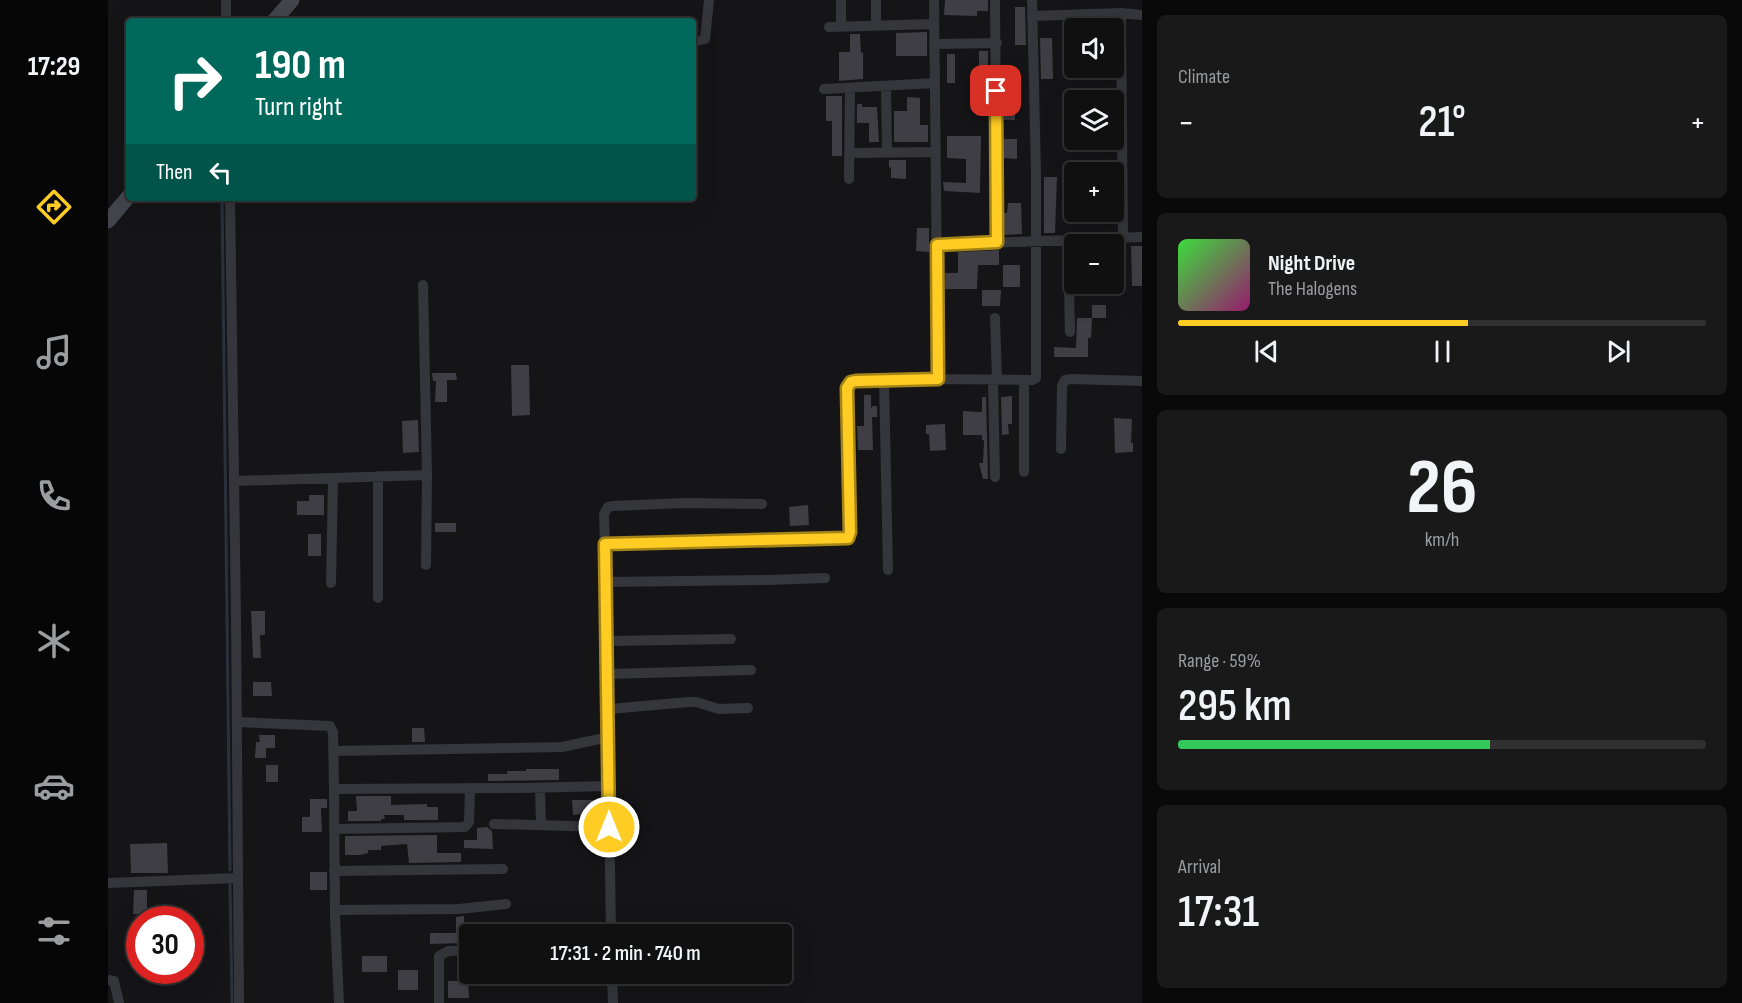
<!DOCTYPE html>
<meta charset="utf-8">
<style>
:root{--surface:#101011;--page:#19191a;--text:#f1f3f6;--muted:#9c9d9f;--line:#303031;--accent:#ffcc24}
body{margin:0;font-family:"Sofia Sans Condensed",sans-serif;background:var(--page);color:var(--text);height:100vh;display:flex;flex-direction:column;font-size:22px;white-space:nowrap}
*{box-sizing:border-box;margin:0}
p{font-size:20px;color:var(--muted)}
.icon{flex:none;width:33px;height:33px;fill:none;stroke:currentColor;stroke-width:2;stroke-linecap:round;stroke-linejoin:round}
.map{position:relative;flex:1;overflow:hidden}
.sheet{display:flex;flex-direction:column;gap:15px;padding:15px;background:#090909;width:600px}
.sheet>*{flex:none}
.banner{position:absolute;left:18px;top:18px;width:570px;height:183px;border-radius:6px;box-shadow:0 6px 24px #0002,0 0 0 2px var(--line);background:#00695c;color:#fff;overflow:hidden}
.buttons{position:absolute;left:956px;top:18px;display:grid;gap:12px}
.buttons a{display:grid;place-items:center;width:60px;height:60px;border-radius:6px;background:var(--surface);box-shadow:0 6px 24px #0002,0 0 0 2px var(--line);font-size:30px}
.speed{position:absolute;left:18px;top:906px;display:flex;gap:12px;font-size:30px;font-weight:700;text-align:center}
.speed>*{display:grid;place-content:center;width:78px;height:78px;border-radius:50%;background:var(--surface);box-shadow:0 6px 24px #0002,0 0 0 2px var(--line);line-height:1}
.speed .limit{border:9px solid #d22;background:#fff;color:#111}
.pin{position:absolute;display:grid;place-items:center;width:51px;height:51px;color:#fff;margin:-26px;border-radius:12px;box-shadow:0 3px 9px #0006}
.me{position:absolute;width:66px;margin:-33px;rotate:0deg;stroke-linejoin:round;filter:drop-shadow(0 0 4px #0008)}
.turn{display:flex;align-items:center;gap:21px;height:126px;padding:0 30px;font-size:27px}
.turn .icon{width:78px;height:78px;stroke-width:2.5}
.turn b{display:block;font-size:42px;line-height:51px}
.then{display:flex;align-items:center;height:57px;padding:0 30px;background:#0003;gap:12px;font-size:22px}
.big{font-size:45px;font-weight:600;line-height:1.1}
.sheet .tile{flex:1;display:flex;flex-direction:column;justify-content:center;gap:9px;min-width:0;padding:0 21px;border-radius:9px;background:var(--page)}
.sheet .dial{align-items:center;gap:0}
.dial b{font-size:78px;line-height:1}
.song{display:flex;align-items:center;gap:18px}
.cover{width:72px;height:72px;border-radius:9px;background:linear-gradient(135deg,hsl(120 70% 55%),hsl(320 70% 35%))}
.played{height:6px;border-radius:3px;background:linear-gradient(90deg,var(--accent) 55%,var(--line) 55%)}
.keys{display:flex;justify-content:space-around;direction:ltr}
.heat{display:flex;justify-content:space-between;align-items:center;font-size:33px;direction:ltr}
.charge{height:9px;border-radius:4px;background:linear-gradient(90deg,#34c759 59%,var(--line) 0)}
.trip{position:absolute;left:351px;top:924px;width:333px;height:60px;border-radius:6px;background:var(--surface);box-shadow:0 6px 24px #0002,0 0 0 2px var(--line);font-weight:600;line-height:60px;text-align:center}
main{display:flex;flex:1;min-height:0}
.menu{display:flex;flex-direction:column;width:108px;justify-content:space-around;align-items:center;background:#060607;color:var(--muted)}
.menu .icon{width:42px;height:42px}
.menu .current{color:var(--accent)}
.menu b{font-size:27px;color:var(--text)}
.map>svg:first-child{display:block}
</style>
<main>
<nav class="menu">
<b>17:29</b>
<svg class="icon current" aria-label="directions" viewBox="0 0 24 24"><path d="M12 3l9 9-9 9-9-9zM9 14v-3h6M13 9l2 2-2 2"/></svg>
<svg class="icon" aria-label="music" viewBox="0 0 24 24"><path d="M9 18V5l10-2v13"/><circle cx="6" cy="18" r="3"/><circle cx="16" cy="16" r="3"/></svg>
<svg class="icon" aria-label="phone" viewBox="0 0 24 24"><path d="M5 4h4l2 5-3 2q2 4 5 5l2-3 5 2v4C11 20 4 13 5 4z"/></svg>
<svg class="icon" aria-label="climate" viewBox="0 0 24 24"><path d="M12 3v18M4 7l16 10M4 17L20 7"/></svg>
<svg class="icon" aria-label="car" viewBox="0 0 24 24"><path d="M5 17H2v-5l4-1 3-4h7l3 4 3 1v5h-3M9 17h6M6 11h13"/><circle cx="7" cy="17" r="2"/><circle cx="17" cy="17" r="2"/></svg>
<svg class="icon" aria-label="filters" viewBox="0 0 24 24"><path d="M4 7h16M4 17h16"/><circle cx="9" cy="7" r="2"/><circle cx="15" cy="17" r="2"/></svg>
</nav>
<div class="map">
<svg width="1034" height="1003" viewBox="0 0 1034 1003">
<rect width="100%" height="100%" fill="#151517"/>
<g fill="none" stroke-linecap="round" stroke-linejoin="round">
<path stroke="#29323c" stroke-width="3" d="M 114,198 L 122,870
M 122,884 L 124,1003"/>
</g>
<path fill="#3e3e44" d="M 837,0 L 880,0 L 880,11 L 869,11 L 869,16 L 836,15 Z
M 907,7 L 917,7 L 918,45 L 907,45 Z
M 819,32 L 819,56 L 788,56 L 788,33 Z
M 742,34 L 752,34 L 753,53 L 755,52 L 755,79 L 731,81 L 731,52 L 742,52 Z
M 932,38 L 944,38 L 945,79 L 933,79 Z
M 871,51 L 880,51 L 880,71 L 871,70 Z
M 839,54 L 847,54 L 847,83 L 839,83 Z
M 718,96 L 734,96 L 734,156 L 724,156 L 724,121 L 718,121 Z
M 799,97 L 812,98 L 812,125 L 820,125 L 820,142 L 786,142 L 786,111 L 799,111 Z
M 895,97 L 907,98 L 907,120 L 896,120 Z
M 749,104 L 754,104 L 754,107 L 769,107 L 771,142 L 761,142 L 761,123 L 749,123 Z
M 839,136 L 873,136 L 872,193 L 836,191 L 835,182 L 858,183 L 858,159 L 839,158 Z
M 896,139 L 909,139 L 909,159 L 896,158 Z
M 781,160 L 798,160 L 798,179 L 783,178 L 783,167 L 781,168 Z
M 936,177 L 949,177 L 947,233 L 936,233 Z
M 900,203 L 913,203 L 914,234 L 896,235 L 896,213 L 899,213 Z
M 809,228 L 821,228 L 821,252 L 808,251 Z
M 1023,246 L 1034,246 L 1034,286 L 1024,286 Z
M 891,250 L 891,265 L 870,265 L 869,289 L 837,289 L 837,273 L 850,273 L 850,252 Z
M 895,265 L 912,265 L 912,287 L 895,287 Z
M 874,290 L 893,290 L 892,306 L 874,306 Z
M 984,305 L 998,305 L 998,318 L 984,318 Z
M 969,318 L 984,318 L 983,338 L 980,338 L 980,357 L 946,357 L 946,347 L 968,348 Z
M 403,365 L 421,365 L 422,415 L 404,416 Z
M 324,373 L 348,373 L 349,380 L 339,380 L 339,402 L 327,402 L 328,381 L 325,381 Z
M 756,395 L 763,395 L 763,409 L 764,406 L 769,406 L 769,417 L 764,417 L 765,450 L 750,450 L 749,426 L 756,426 Z
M 904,396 L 904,424 L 900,424 L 901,434 L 894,435 L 893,397 Z
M 874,397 L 878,397 L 880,479 L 875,479 L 871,463 L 875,463 L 876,440 L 874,440 L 874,435 L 855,435 L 855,411 L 874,412 Z
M 1006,418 L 1024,419 L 1023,443 L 1025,443 L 1025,452 L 1007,453 Z
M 310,420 L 311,452 L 295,453 L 294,421 Z
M 837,424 L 838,450 L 822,451 L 821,434 L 818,434 L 818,425 Z
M 201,495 L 216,495 L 216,515 L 189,515 L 189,501 L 201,501 Z
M 700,505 L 701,525 L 682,526 L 681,507 Z
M 327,523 L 348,523 L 348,532 L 327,532 Z
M 200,534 L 213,534 L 213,556 L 200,556 Z
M 143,611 L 157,611 L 157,635 L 152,635 L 153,658 L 145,658 Z
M 145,682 L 163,682 L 164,696 L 145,696 Z
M 304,728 L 316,728 L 317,742 L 304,742 Z
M 151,735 L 167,735 L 167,748 L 158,748 L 158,758 L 147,758 L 148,742 L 152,742 Z
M 158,765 L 170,765 L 170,782 L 158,782 Z
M 418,769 L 451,769 L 451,780 L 380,781 L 380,774 L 399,774 L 399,771 L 418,771 Z
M 248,796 L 283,796 L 283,805 L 319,804 L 319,807 L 330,807 L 330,820 L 296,820 L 296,815 L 276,815 L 277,819 L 273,819 L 273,821 L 240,821 L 240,811 L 249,811 Z
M 202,799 L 219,799 L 219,808 L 213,808 L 214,832 L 194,832 L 194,817 L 202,817 Z
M 464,800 L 488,800 L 488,813 L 494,812 L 494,819 L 485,819 L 485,813 L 465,815 Z
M 379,827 L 384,831 L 385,849 L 356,848 L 356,840 L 369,840 L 369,828 Z
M 329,835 L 329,853 L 353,853 L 353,862 L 301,863 L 299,844 L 273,846 L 273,850 L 260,850 L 260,853 L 252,855 L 237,855 L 237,836 Z
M 59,843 L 60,873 L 23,873 L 22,844 Z
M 202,872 L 219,872 L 219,890 L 202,890 Z
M 26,890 L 39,890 L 39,914 L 25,914 Z
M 356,916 L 357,943 L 322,944 L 322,933 L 348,933 L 348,917 Z
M 254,956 L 279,956 L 279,972 L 254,972 Z
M 290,970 L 310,970 L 310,990 L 290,990 Z
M 340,981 L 360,981 L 361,998 L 340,998 Z"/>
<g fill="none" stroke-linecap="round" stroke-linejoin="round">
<path stroke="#35363c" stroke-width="10" d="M 118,0 L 118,21
M 733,0 L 733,26
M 768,0 L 768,25
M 826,0 L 830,379
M 887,0 L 889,242
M 1013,13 L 1015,237
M 924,16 L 1013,13 L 1034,15
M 721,27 L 826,24
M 585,42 L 597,39 L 601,0
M 826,44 L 889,43
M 778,86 L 779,152
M 716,89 L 827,83
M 742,153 L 828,152
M 741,179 L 742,88
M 122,198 L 128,617 L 131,1003
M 960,239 L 962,332
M 829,245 L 1034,237
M 887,318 L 889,380
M 776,380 L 780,570
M 885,380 L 887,477
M 916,380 L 916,472
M 953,449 L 954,386 L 957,380 L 963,379 L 1034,381
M 270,476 L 270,598
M 126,481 L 319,475 L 315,285
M 497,544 L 496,514 L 500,507 L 504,506 L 576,503 L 654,504
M 318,565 L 319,475
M 498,582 L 659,580 L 717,578
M 223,583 L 225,478
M 500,641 L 623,639
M 500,674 L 643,670
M 501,709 L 581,702 L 588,702 L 611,709 L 640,708
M 129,722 L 222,726 L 225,732 L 226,789
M 225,751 L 454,747 L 501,737
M 432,788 L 433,824
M 386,824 L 501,827
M 226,829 L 357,827 L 361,822 L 362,789
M 226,871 L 395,869
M 0,883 L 130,878
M 227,910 L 351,909 L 398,904
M 503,934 L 497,544 L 740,538 L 742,532 L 739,388 L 743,382 L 830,379 L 924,380 L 928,378 L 928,173 L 924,0
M 504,974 L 505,1003
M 0,980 L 6,981 L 11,1003
M 231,1003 L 227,916 L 226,789 L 416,788 L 501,786
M 331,1003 L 331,956 L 340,951 L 362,950"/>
<path stroke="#43444c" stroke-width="15" d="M 166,21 L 184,0
M 0,221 L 21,196"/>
</g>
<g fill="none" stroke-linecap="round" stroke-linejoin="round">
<g stroke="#a68517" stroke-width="15">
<path id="route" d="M 501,827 L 497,544 L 740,538 L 742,532 L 739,388 L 743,382 L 748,381 L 830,379 L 829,245 L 889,242 L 888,91"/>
</g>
<use href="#route" stroke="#ffcc24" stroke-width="10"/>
</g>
</svg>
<div class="buttons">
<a><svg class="icon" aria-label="sound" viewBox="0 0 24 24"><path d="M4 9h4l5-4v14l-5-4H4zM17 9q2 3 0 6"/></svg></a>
<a><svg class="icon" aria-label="layers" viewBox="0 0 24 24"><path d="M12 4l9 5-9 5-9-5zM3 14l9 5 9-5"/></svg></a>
<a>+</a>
<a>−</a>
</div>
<div class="speed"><div class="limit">30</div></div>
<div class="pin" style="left:888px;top:91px;background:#d93025"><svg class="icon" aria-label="arrive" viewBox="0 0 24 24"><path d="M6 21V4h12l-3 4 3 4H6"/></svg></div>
<svg class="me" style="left:501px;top:827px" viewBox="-20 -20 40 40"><circle r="17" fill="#ffcc24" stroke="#fff" stroke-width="3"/><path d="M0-11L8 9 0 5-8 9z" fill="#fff"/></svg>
<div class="trip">17:31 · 2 min · 740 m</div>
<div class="banner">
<div class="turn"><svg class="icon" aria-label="right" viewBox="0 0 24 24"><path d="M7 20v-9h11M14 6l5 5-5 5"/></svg><div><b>190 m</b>Turn right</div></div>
<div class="then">Then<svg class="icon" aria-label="left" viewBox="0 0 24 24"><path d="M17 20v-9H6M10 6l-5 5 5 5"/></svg></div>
</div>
</div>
<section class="sheet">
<div class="tile"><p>Climate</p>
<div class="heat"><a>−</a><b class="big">21°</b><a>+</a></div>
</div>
<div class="tile">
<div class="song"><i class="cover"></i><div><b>Night Drive</b><p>The Halogens</p></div></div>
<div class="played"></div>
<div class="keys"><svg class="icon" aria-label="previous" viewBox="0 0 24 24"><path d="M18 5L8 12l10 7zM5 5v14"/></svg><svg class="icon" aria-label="pause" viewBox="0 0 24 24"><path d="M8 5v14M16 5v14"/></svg><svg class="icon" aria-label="next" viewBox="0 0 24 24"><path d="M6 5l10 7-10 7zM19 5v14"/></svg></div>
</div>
<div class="tile dial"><b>26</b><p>km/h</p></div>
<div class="tile"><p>Range · 59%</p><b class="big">295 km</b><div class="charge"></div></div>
<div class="tile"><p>Arrival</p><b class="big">17:31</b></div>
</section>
</main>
